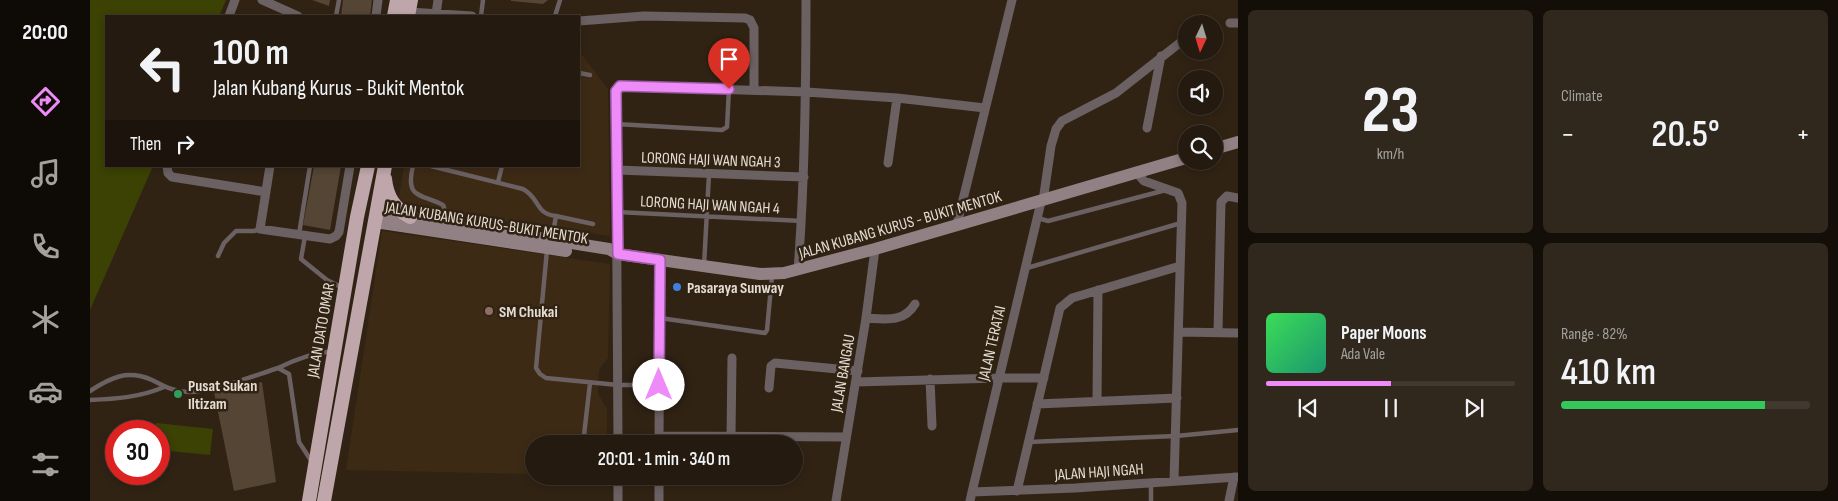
<!DOCTYPE html>
<meta charset="utf-8">
<style>
:root{--surface:#241a0f;--page:#30271d;--text:#f1f3f6;--muted:#a3a19e;--line:#41382f;--accent:#ee8bf8}
body{margin:0;font-family:"Sofia Sans Condensed",sans-serif;background:var(--page);color:var(--text);height:100vh;display:flex;flex-direction:column;font-size:19px;white-space:nowrap}
*{box-sizing:border-box;margin:0}
p{font-size:16px;color:var(--muted)}
.icon{flex:none;width:28px;height:28px;fill:none;stroke:currentColor;stroke-width:2;stroke-linecap:round;stroke-linejoin:round}
.map{position:relative;flex:1;overflow:hidden}
.details{display:flex;flex-direction:column;gap:10px;padding:10px;background:#140e08;width:600px}
.details>*{flex:none}
.top-card{position:absolute;left:15px;top:15px;width:475px;height:152px;border-radius:0px;box-shadow:0 2px 8px #0003,0 0 0 1px var(--line);background:#241a0f;color:var(--text);overflow:hidden}
.needle{width:32px;rotate:184deg}
.buttons{position:absolute;left:1088px;top:15px;display:grid;gap:10px}
.buttons a{display:grid;place-items:center;width:45px;height:45px;border-radius:50%;background:var(--surface);box-shadow:0 2px 8px #0003,0 0 0 1px var(--line);font-size:25px}
.speed{position:absolute;left:15px;top:420px;display:flex;gap:10px;font-size:25px;font-weight:700;text-align:center}
.speed>*{display:grid;place-content:center;width:65px;height:65px;border-radius:50%;background:var(--surface);box-shadow:0 2px 8px #0003,0 0 0 1px var(--line);line-height:1}
.speed .limit{border:8px solid #d22;background:#fff;color:#111}
.pin{position:absolute;display:grid;place-items:center;width:42px;height:42px;color:#fff;margin:-51px -21px;border-radius:50% 50% 50% 0;rotate:-45deg;box-shadow:0 0 5px #0007}
.pin .icon{rotate:45deg}
.me{position:absolute;width:55px;margin:-28px;rotate:0deg;stroke-linejoin:round;filter:drop-shadow(0 0 4px #0008)}
.turn{display:flex;align-items:center;gap:18px;height:105px;padding:0 25px;font-size:22px}
.turn .icon{width:65px;height:65px;stroke-width:2.5}
.turn b{display:block;font-size:35px;line-height:42px}
.then{display:flex;align-items:center;height:48px;padding:0 25px;background:#0003;gap:10px;font-size:19px}
.big{font-size:38px;font-weight:600;line-height:1.1}
.details .card{flex:1;display:flex;flex-direction:column;justify-content:center;gap:8px;min-width:0;padding:0 18px;border-radius:8px;background:var(--page)}
.details .dial{align-items:center;gap:0}
.dial b{font-size:65px;line-height:1}
.song{display:flex;align-items:center;gap:15px}
.cover{width:60px;height:60px;border-radius:8px;background:linear-gradient(135deg,hsl(130 70% 55%),hsl(160 70% 35%))}
.played{height:5px;border-radius:2px;background:linear-gradient(90deg,var(--accent) 50%,var(--line) 50%)}
.keys{display:flex;justify-content:space-around;direction:ltr}
.heat{display:flex;justify-content:space-between;align-items:center;font-size:28px;direction:ltr}
.charge{height:8px;border-radius:4px;background:linear-gradient(90deg,#34c759 82%,var(--line) 0)}
.details .tiles{flex:1;display:grid;gap:10px;grid-template-columns:repeat(2,1fr)}
.trip{position:absolute;left:435px;top:435px;width:278px;height:50px;border-radius:25px;background:var(--surface);box-shadow:0 2px 8px #0003,0 0 0 1px var(--line);font-weight:600;line-height:50px;text-align:center}
main{display:flex;flex:1;min-height:0}
.dock{display:flex;flex-direction:column;width:90px;justify-content:space-around;align-items:center;background:#0e0a06;color:var(--muted)}
.dock .icon{width:35px;height:35px}
.dock .current{color:var(--accent)}
.dock b{font-size:22px;color:var(--text)}
.map>svg:first-child{display:block}
</style>
<main>
<nav class="dock">
<b>20:00</b>
<svg class="icon current" aria-label="directions" viewBox="0 0 24 24"><path d="M12 3l9 9-9 9-9-9zM9 14v-3h6M13 9l2 2-2 2"/></svg>
<svg class="icon" aria-label="music" viewBox="0 0 24 24"><path d="M9 18V5l10-2v13"/><circle cx="6" cy="18" r="3"/><circle cx="16" cy="16" r="3"/></svg>
<svg class="icon" aria-label="phone" viewBox="0 0 24 24"><path d="M5 4h4l2 5-3 2q2 4 5 5l2-3 5 2v4C11 20 4 13 5 4z"/></svg>
<svg class="icon" aria-label="climate" viewBox="0 0 24 24"><path d="M12 3v18M4 7l16 10M4 17L20 7"/></svg>
<svg class="icon" aria-label="car" viewBox="0 0 24 24"><path d="M5 17H2v-5l4-1 3-4h7l3 4 3 1v5h-3M9 17h6M6 11h13"/><circle cx="7" cy="17" r="2"/><circle cx="17" cy="17" r="2"/></svg>
<svg class="icon" aria-label="filters" viewBox="0 0 24 24"><path d="M4 7h16M4 17h16"/><circle cx="9" cy="7" r="2"/><circle cx="15" cy="17" r="2"/></svg>
</nav>
<div class="map">
<svg width="1148" height="501" viewBox="0 0 1148 501">
<rect width="100%" height="100%" fill="#302314"/>
<path fill="#3c2a15" d="M 489,51 L 518,89 L 520,236 L 318,208 L 309,197 L 314,166 L 489,166 Z
M 292,231 L 520,264 L 518,358 L 509,370 L 508,393 L 517,410 L 517,444 L 444,444 L 444,474 L 256,470 Z"/>
<path fill="#3b4203" d="M 0,0 L 136,0 L 129,16 L 16,16 L 16,166 L 63,166 L 0,310 Z
M 66,423 L 123,429 L 120,455 L 69,450 L 69,431 L 66,431 Z"/>
<path fill="#544535" d="M 222,0 L 240,0 L 239,6 Z
M 253,0 L 282,0 L 280,16 L 251,16 Z
M 421,0 L 458,0 L 453,4 L 421,1 Z
M 224,166 L 251,166 L 240,230 L 213,225 Z
M 172,382 L 186,482 L 144,491 L 124,392 Z"/>
<g fill="none" stroke-linecap="round" stroke-linejoin="round">
<path stroke="#6b6062" stroke-width="4.5" d="M 246,16 L 249,0
M 391,16 L 393,0
M 465,16 L 470,0
M 489,73 L 500,75
M 526,124 L 632,130 L 637,127 L 639,89
M 323,166 C 315,199 330,193 353,205 L 356,213 L 355,221
M 341,166 L 433,189 C 450,198 445,214 466,216
M 408,182 L 412,166
M 527,212 L 712,221
M 948,218 L 958,221 L 1076,190
M 209,234 L 220,166
M 215,236 L 211,259 L 237,280 L 253,288
M 462,239 L 466,216 L 503,224
M 457,250 L 446,368 L 450,374 L 456,378 L 528,385 L 569,385
M 128,256 L 134,243 L 146,231 L 164,231 L 170,229
M 614,266 L 619,174
M 937,268 L 1091,223
M 570,318 L 675,333 L 677,330 L 682,276
M 188,368 C 206,359 223,353 243,351
M 0,391 C 20,378 37,369 62,380 C 74,386 84,392 98,392 C 123,392 163,376 188,368 L 199,374 L 209,442 L 222,462
M 0,400 C 26,399 51,397 74,387
M 938,442 L 1086,436 L 1148,430
M 493,444 L 500,383
M 1061,501 L 1061,483"/>
<path stroke="#6b6062" stroke-width="9" d="M 172,0 L 208,16
M 319,12 L 382,16
M 346,14 L 348,0
M 139,16 L 145,0
M 286,16 L 288,0
M 489,21 L 554,16 L 655,18 L 660,20 L 664,28 L 664,90
M 1140,23 L 1148,23
M 1057,128 L 1071,56
M 798,163 L 807,98
M 77,166 L 78,173 L 82,177 L 176,192
M 180,166 L 170,229 L 240,239 L 246,236 L 249,232 L 260,166
M 527,170 L 714,177
M 1047,173 L 1054,181 L 1088,193 L 1092,203 L 1084,481
M 953,201 L 961,146 L 966,129 L 972,121 L 1026,93 L 1096,38
M 867,224 L 922,0
M 708,270 C 715,180 716,90 716,0
M 776,318 C 795,319 814,323 825,304
M 1089,332 L 1148,333
M 1128,332 L 1131,202 L 1137,196 L 1148,198
M 840,379 L 842,426
M 766,382 L 909,378 L 954,378
M 679,388 L 681,366 L 685,363 L 768,371
M 1007,401 L 1008,290
M 947,404 L 1087,398
M 569,436 L 756,437
M 641,436 L 642,358
M 528,444 L 526,124 L 528,87 L 530,86 L 716,92 L 807,98 L 895,108
M 569,444 L 570,260
M 528,476 L 528,501
M 927,491 L 970,308 L 982,298 L 1090,266
M 882,492 L 951,202
M 569,501 L 569,476
M 746,501 L 776,318 L 785,249
M 880,501 L 882,492 L 985,488 L 1148,477
M 1139,501 L 1144,477"/>
<path stroke="#928184" stroke-width="12" d="M 1124,149 L 1148,142
M 286,212 L 519,249 L 528,254 L 670,274 L 694,273 L 785,249 L 1096,158
M 285,222 L 476,251"/>
<path stroke="#bea6aa" stroke-width="14" d="M 304,16 L 307,0
M 318,16 L 321,0
M 295,179 C 297,197 304,208 320,217
M 219,501 L 267,217 L 278,166
M 234,501 L 295,166"/>
</g>
<g fill="none" stroke-linecap="round" stroke-linejoin="round">
<g stroke="#9b5aa1" stroke-width="12">
<path id="route" d="M 569,385 L 570,260 L 528,254 L 526,91 L 530,86 L 639,89"/>
</g>
<use href="#route" stroke="#ee8bf8" stroke-width="9"/>
</g>
<circle fill="#3f7fe0" stroke="#302314" stroke-width="2" cx="587" cy="287" r="5"/>
<circle fill="#8d6e63" stroke="#302314" stroke-width="2" cx="399" cy="311" r="5"/>
<circle fill="#2e9e5b" stroke="#302314" stroke-width="2" cx="88" cy="394" r="5"/>
<g text-anchor="middle" stroke-width="5" stroke-linejoin="round" paint-order="stroke">
<g font-size="16" fill="#e5dcd2" stroke="#302314">
<text transform="translate(621 159) rotate(2)" y="6">LORONG HAJI WAN NGAH 3</text>
<text transform="translate(620 204) rotate(3)" y="6">LORONG HAJI WAN NGAH 4</text>
<text transform="translate(397 222) rotate(9)" y="6">JALAN KUBANG KURUS-BUKIT MENTOK</text>
<text transform="translate(810 224) rotate(-16)" y="6">JALAN KUBANG KURUS - BUKIT MENTOK</text>
<text transform="translate(230 330) rotate(-80)" y="6">JALAN DATO OMAR</text>
<text transform="translate(901 343) rotate(-77)" y="6">JALAN TERATAI</text>
<text transform="translate(752 373) rotate(-80)" y="6">JALAN BANGAU</text>
<text transform="translate(1009 471) rotate(-4)" y="6">JALAN HAJI NGAH</text>
</g>
<g font-size="16" font-weight="bold" fill="#e5dcd2" stroke="#302314" text-anchor="start">
<text x="597" y="293">Pasaraya Sunway</text>
<text x="409" y="317">SM Chukai</text>
<text x="98" y="391">Pusat Sukan<tspan x="98" dy="18">Iltizam</tspan></text>
</g>
</g>
</svg>
<div class="buttons">
<a><svg class="needle" viewBox="-14 -14 28 28"><path d="M0-13l5 13h-10z" fill="#e53935"/><path d="M0 13l5-13h-10z" fill="#a3a19e"/></svg></a>
<a><svg class="icon" aria-label="sound" viewBox="0 0 24 24"><path d="M4 9h4l5-4v14l-5-4H4zM17 9q2 3 0 6"/></svg></a>
<a><svg class="icon" aria-label="search" viewBox="0 0 24 24"><circle cx="10" cy="10" r="6"/><path d="M15 15l6 6"/></svg></a>
</div>
<div class="speed"><div class="limit">30</div></div>
<div class="pin" style="left:639px;top:89px;background:#d93025"><svg class="icon" aria-label="arrive" viewBox="0 0 24 24"><path d="M6 21V4h12l-3 4 3 4H6"/></svg></div>
<svg class="me" style="left:569px;top:385px" viewBox="-20 -20 40 40"><circle r="19" fill="#fff"/><path d="M0-13L10 11 0 6-10 11z" fill="#ee8bf8"/></svg>
<div class="trip">20:01 · 1 min · 340 m</div>
<div class="top-card">
<div class="turn"><svg class="icon" aria-label="left" viewBox="0 0 24 24"><path d="M17 20v-9H6M10 6l-5 5 5 5"/></svg><div><b>100 m</b>Jalan Kubang Kurus - Bukit Mentok</div></div>
<div class="then">Then<svg class="icon" aria-label="right" viewBox="0 0 24 24"><path d="M7 20v-9h11M14 6l5 5-5 5"/></svg></div>
</div>
</div>
<section class="details">
<div class="tiles">
<div class="card dial"><b>23</b><p>km/h</p></div>
<div class="card"><p>Climate</p>
<div class="heat"><a>−</a><b class="big">20.5°</b><a>+</a></div>
</div>
<div class="card">
<div class="song"><i class="cover"></i><div><b>Paper Moons</b><p>Ada Vale</p></div></div>
<div class="played"></div>
<div class="keys"><svg class="icon" aria-label="previous" viewBox="0 0 24 24"><path d="M18 5L8 12l10 7zM5 5v14"/></svg><svg class="icon" aria-label="pause" viewBox="0 0 24 24"><path d="M8 5v14M16 5v14"/></svg><svg class="icon" aria-label="next" viewBox="0 0 24 24"><path d="M6 5l10 7-10 7zM19 5v14"/></svg></div>
</div>
<div class="card"><p>Range · 82%</p><b class="big">410 km</b><div class="charge"></div></div>
</div>
</section>
</main>
